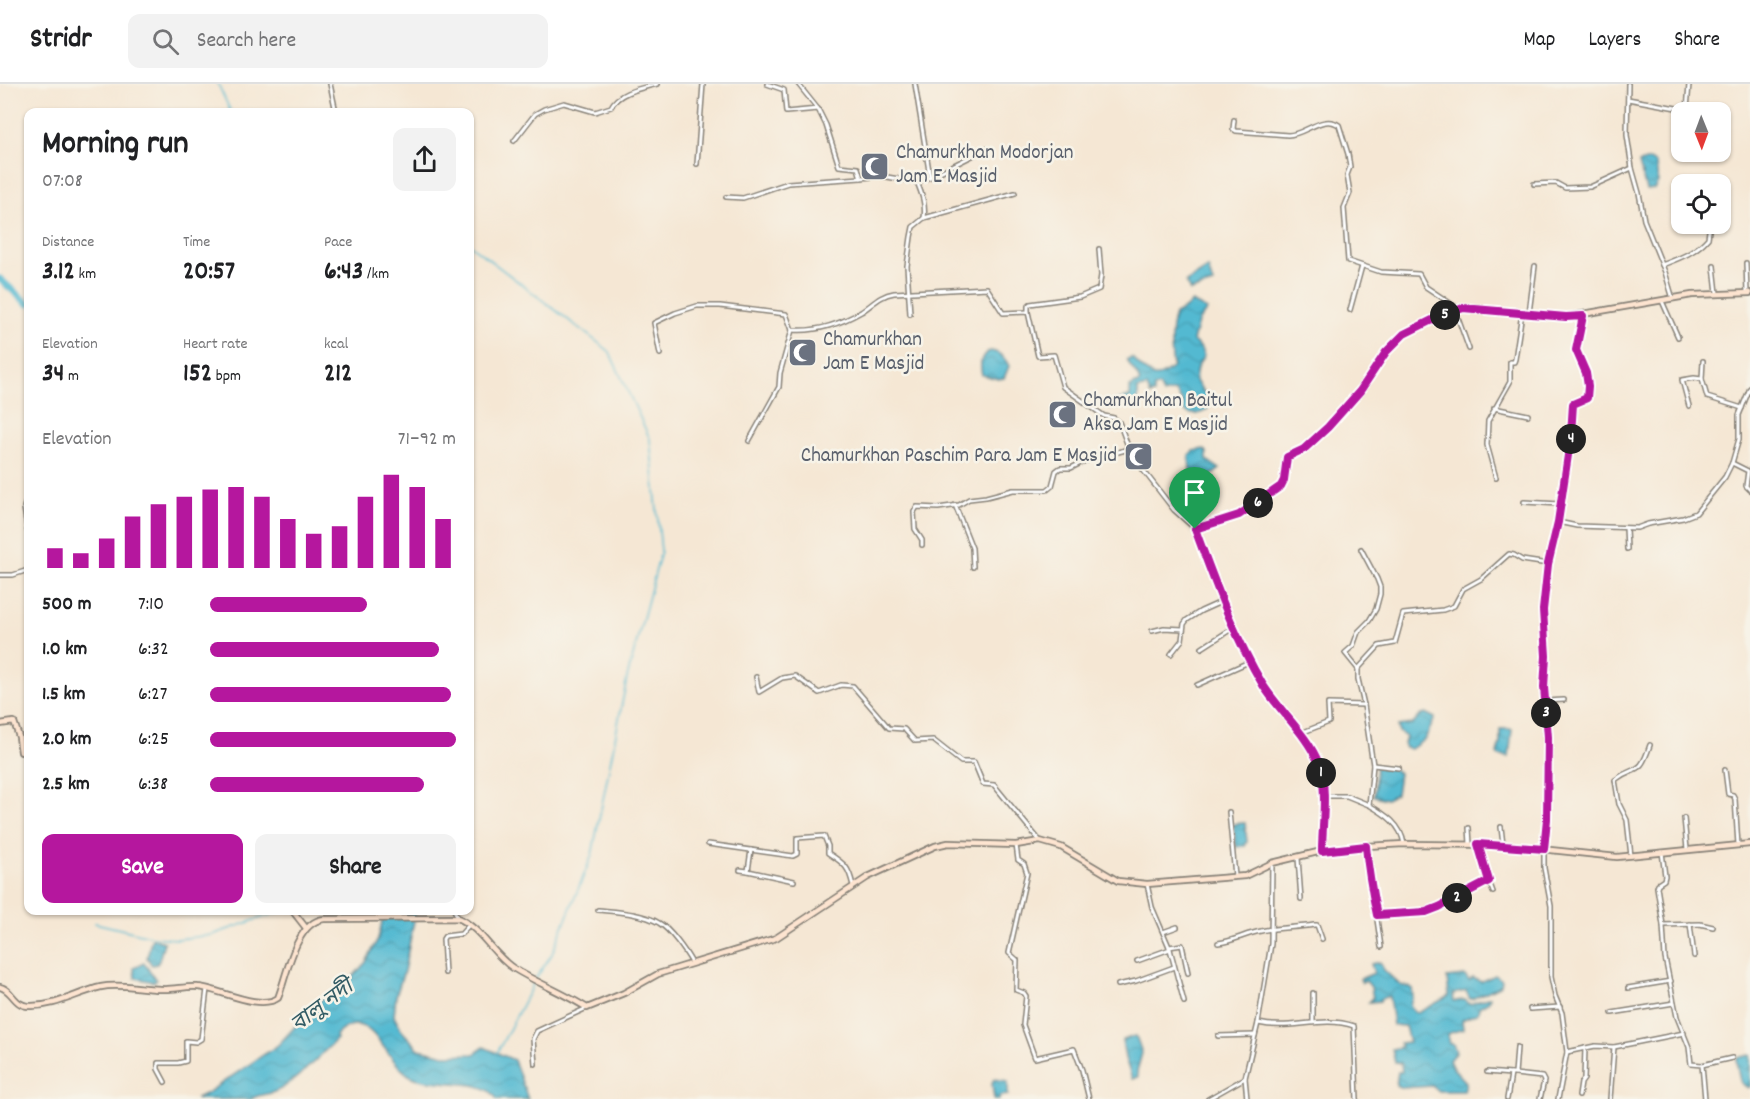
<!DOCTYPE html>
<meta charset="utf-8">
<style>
:root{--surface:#fff;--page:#f2f2f2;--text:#202124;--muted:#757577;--line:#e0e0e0;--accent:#b5179e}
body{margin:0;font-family:Dekko,"Noto Sans Bengali",sans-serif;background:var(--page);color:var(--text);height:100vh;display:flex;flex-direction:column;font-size:22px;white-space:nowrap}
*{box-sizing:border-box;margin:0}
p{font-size:20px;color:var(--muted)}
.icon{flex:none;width:33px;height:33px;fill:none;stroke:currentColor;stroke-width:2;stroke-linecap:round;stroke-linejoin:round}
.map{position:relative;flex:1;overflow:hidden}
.drawer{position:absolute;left:24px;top:24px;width:450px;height:807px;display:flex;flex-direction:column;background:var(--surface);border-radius:12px;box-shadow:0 2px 4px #0004}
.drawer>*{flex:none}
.needle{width:39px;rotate:179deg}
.tools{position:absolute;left:1671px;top:18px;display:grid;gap:12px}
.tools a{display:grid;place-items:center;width:60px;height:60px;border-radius:12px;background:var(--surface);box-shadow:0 2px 4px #0004;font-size:30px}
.pin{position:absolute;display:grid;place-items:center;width:51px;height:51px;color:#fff;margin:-62px -26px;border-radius:50% 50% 50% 0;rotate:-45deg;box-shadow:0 0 6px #0007}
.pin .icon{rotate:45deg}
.km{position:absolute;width:30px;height:30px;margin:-15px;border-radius:50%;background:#222;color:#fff;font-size:16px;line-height:30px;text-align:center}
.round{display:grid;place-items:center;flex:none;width:63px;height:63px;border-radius:12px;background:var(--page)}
.summary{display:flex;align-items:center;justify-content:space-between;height:102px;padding:0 18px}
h1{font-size:33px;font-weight:800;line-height:45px}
.metrics{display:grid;grid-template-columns:repeat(3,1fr);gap:9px;height:102px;padding:6px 18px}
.metrics div{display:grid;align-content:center}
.metrics b{font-size:26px;font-weight:800}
.metrics small{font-size:16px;font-weight:400}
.metrics p{font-size:16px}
.chart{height:168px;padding:12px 18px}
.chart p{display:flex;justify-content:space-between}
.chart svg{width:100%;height:108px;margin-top:6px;stroke:var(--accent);stroke-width:6}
.cta{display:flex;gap:12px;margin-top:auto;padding:12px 18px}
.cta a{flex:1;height:69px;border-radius:12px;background:var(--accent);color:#fff;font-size:24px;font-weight:800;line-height:69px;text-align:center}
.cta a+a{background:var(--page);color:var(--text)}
ul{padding:0 18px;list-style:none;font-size:20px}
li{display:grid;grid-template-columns:96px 72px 1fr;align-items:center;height:45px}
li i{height:15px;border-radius:8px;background:var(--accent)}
header{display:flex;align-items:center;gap:36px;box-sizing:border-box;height:84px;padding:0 30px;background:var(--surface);border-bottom:2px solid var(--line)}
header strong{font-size:28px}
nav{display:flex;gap:33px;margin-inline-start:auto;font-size:21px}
.search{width:420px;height:54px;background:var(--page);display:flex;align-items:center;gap:15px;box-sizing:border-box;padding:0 21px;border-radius:12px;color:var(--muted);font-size:22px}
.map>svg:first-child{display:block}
.water{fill:url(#water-waves);stroke:#386a76;stroke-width:1.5}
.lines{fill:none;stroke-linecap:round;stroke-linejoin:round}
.stream{stroke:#53b9d1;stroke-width:1.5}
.river{stroke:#53b9d1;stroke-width:7}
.street-casing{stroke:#888278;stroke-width:6}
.secondary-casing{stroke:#888278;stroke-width:8}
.street{stroke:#fff;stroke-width:3}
.secondary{stroke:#fde4d0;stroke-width:4.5}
.route-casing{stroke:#fff;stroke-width:12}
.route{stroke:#b5179e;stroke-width:8}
.labels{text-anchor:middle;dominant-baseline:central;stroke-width:5;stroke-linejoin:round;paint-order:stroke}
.worship-label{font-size:21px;fill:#5b616d;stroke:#f7f3e8;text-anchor:start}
.water-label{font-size:22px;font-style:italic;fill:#325b64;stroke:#f7f3e8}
</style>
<header>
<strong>Stridr</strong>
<div class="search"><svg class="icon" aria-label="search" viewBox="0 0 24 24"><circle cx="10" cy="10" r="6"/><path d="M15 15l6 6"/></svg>Search here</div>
<nav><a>Map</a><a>Layers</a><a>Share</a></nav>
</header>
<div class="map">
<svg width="1750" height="1015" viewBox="0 0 1750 1015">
<defs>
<pattern id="water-waves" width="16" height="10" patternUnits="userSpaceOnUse" patternTransform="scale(1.5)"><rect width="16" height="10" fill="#53b9d1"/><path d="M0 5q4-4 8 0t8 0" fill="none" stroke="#489eb3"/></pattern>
</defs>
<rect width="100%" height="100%" fill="#f7f3e8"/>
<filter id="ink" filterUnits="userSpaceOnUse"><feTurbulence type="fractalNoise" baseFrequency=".0167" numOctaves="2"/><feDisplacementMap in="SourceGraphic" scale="12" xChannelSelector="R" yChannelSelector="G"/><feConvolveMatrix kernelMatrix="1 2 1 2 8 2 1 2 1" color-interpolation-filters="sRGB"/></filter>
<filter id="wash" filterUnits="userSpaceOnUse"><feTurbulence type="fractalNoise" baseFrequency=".008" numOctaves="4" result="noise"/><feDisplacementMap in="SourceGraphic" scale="24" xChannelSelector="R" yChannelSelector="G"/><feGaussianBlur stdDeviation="1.35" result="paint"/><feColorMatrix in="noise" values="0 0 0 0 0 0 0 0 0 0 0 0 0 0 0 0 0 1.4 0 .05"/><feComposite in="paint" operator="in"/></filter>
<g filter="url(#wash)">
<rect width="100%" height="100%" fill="#f5e7d4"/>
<!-- water -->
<g class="water">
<polygon points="1650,76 1656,80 1658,98 1654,105 1646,106 1639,79"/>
<polygon points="1208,184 1213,200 1190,207 1186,198"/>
<path d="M1192 218 1207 226 1198 238 1193 257 1200 263 1204 272 1197 283 1195 296 1212 319C1207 329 1194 334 1184 327L1182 317 1175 307 1163 310 1159 302 1154 304V310L1150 311 1147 303 1138 305V321L1110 325 1104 323V319L1130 313V303L1140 298C1137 288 1130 284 1127 275L1132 274C1147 288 1153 302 1173 283 1171 265 1169 248 1175 230L1185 225Z"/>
<path d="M989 267C998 267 1005 274 1009 282L1004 294 998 295 982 291C980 281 979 273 989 267Z"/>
<polygon points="1204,365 1207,368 1207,376 1220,385 1208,394 1200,397 1196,394 1195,390 1190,387 1189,371 1193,367"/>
<polygon points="1425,629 1435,634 1425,655 1411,665 1406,664 1404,660 1406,653 1399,648 1398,642 1413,640 1420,632"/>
<polygon points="1500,645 1512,645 1509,673 1499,672 1497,670 1500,659"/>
<polygon points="1376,683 1392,685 1399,689 1396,710 1386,715 1374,712"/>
<polygon points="1245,739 1247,758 1245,762 1236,763 1233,740"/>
<path d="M385 826 416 827 404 887 396 912 394 932 401 946 419 965 445 971 474 970 484 963 514 976 528 1015H497C483 991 433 1005 409 991 383 975 370 918 336 951L337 955C322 969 292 1002 274 1008 266 1011 259 1010 251 1015H195L207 1009 278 961 317 919 351 895 366 878 378 855Z"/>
<polygon points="153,855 164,858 159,877 157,880 152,881 147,874 151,856"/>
<polygon points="1380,878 1384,886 1400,901 1412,904 1413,913 1410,920 1414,928 1418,929 1449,912 1447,894 1465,892 1469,897 1473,894 1481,898 1495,891 1502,896 1501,901 1472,915 1470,915 1466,907 1453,910 1454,917 1465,916 1470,920 1490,913 1489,917 1479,923 1478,929 1462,936 1463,945 1447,950 1449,960 1453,960 1456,968 1449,976 1452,983 1466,998 1464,1007 1438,1007 1432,1002 1401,1004 1396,1001 1398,988 1402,988 1401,979 1395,978 1392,965 1401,963 1400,959 1409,958 1405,942 1393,941 1389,912 1380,915 1380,917 1369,918 1373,914 1371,903 1366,897 1362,899 1360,895 1374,889 1371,880"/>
<polygon points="144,879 156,896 154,898 135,894 134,884"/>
<polygon points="1136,952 1142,969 1137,987 1138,993 1132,995 1125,974 1122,956"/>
<path d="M1750 971V1003L1748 1004 1741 999C1739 994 1736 979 1737 974Z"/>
<polygon points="994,995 1008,997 1008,1011 1000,1012 1000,1015 994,1015 992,999"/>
</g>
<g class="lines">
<!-- stream -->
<g class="stream">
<polyline points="218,0 230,26 228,28"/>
<polyline points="470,161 609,267 650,355 661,467 627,594 592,771 552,870 536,894"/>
<polyline points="95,839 154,853 177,855 212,851 284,826"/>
<polyline points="497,969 534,898"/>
</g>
<!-- river -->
<polyline class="river" points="0,195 28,220"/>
</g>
</g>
<g filter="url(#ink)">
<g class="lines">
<defs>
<g id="street">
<polyline points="330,0 336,28"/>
<polyline points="767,0 784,6 786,28 818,25"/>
<polyline points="798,0 818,25 826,41 839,82 858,84 861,94 881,92 917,98"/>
<polyline points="1628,0 1627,51 1632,84 1639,109 1644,136 1665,188 1673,215"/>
<polyline points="1628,15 1687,26 1689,0"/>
<path d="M1234 36 1233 45 1236 47 1288 51C1305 51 1322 30 1339 41L1348 70 1350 83 1347 91 1350 109 1344 124 1348 177 1381 188 1419 190 1426 203 1459 225"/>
<path d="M514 57 535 30 544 25 564 19 595 28 611 23C618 8 642 4 657 0"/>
<polyline points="697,80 703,0"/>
<polyline points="930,93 986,65"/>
<polyline points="1534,100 1556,99 1565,104 1590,103 1632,84"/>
<polyline points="726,113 743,114 788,99 861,94"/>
<polyline points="924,134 1015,109"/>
<polyline points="1746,179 1747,209"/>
<path d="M1662 181C1680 174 1695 169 1708 154L1710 140"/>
<polyline points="1714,182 1717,209"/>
<polyline points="1662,217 1678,253"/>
<polyline points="1350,226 1362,182"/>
<polyline points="1455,226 1469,265"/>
<polyline points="1028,228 1028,222 1030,220 1080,213 1099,205 1101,191 1099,165"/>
<polyline points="1529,229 1535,182"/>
<path d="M910 230 907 182 911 153 913 143 924 134C926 121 922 110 917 98L930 93 915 0"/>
<path d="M660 270 654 239 675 229 697 222H720L786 230 792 246C816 248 840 240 861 228 872 221 880 211 894 209L987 204 1003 229 1028 228 1038 272 1054 271 1063 303 1104 332 1114 334 1119 338 1129 365 1140 382 1174 426 1195 445 1221 518 1253 582 1275 619 1300 650 1318 679 1323 712 1322 767"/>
<polyline points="1703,277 1702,295 1707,313 1742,324"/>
<polyline points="1689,322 1682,296 1694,294 1702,295"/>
<polyline points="1494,324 1528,331"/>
<polyline points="749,357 779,303 780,289 792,246"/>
<polyline points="1732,379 1748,387 1746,402 1750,406"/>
<polyline points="1496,394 1487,361 1488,337 1510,298 1510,278 1514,278 1515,275 1522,229"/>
<polyline points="1524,418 1560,420"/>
<polyline points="28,419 25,420 24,424 28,449"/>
<polyline points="955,421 972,464 973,483"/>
<polyline points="1558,438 1577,442 1637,444 1648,440 1683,434 1696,429 1725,393 1732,379 1739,355 1739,331 1750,304"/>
<polyline points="1626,444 1627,465"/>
<polyline points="922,461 922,456 915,445 914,428 917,423 938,424 959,421 969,415 986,413 1013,406 1047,406 1052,402 1056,387 1060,384 1071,384 1085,377 1129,365"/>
<polyline points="0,491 13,491 28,486"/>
<polyline points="1152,547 1164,544 1183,545"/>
<polyline points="1202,564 1233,544"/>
<polyline points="1171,570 1182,556 1184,540 1187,536 1201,527 1221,518"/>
<polyline points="1358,585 1345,569 1353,562 1358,548 1369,537 1376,525 1380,510 1380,503 1377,495 1361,465"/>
<polyline points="756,593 759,608 782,594 795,592 819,609 841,601 853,602 889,644 904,645 915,657 933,656 961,678 974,678 983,700 994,701 1040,757"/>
<polyline points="1197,601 1251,577"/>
<polyline points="1546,617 1564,616"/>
<polyline points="1301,649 1329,638 1328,620 1364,621"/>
<polyline points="1373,681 1399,684"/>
<polyline points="1725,686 1728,710 1733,711 1735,715 1738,761"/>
<polyline points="1323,712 1347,712 1369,721"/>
<polyline points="1229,728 1235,792"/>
<polyline points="1684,734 1687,765"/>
<polyline points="1501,743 1503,761"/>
<polyline points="1469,744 1470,760"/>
<path d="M708 760 793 772 797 770V754L824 752 828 762V769C845 780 849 783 853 802"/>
<path d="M1404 760C1401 740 1385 730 1369 721L1373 681 1364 621 1358 595V585L1379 562 1395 559 1403 530 1443 526 1454 522 1463 505 1481 495 1509 470 1514 471 1522 476 1548 480"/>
<polyline points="1016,761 1018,776 1024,780 1027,789 1009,869 1017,876 1016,906 1024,909 1026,912 1023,941 1035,974 1074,965 1082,986 1089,1015"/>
<polyline points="1367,762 1369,793 1372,801 1381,863"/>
<polyline points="1662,768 1665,792 1664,796 1658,800 1657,803 1663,841 1665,874 1677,933 1689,963 1691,980 1702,981 1705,1015"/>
<path d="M1631 772 1627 736 1619 720 1615 696C1637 679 1639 694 1650 661"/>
<polyline points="1298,774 1301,815"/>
<polyline points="740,786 748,787 751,766"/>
<polyline points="748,787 794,797"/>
<polyline points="1489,797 1493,808"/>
<polyline points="1147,800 1152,823 1170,865 1184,918"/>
<polyline points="454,826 458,834"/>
<path d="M598 826C617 828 642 829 659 839 670 845 686 868 692 879"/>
<polyline points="1377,831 1426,828 1439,823 1489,797 1478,761"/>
<polyline points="1690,840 1694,872"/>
<polyline points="1663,841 1700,840 1713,843"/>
<polyline points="1163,848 1177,843"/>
<path d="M1218 859C1234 857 1245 850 1261 847 1278 843 1296 844 1314 841H1317L1322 855"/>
<polyline points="1169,863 1182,861 1188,889"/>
<polyline points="1137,877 1170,865"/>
<polyline points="445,889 443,855 445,852 461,850 469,841"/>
<polyline points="1118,901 1136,897 1174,883"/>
<polyline points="1628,904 1671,897"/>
<polyline points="1530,925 1560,923"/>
<polyline points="1612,929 1674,919"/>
<polyline points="1313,937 1313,909"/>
<path d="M1258 939C1290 947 1322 931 1354 942L1357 1015"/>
<polyline points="1218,952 1255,951"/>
<polyline points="1517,963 1515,990 1542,993 1544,997 1540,1015"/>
<polyline points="1567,968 1595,962 1614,963 1684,949"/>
<polyline points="535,980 533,955 537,947 587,924"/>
<polyline points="1702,981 1732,974"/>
<polyline points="1487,988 1511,990"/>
<polyline points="165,998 158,985 158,979 178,979 186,977 186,957 196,958 201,955 207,905"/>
<polyline points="1579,1012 1581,999 1584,995 1585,964"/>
<polyline points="1208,1015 1245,994"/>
<polyline points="1247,1015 1245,994 1258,939 1271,860 1272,779"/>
<polyline points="1507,1015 1511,990 1515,990"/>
<polyline points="1558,1015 1567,968 1562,929 1555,912 1551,893 1551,822 1544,784 1544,765 1547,735 1548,653 1543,603 1546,571 1543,526 1548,480 1558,438 1571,351 1573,320 1587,314 1588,302 1586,289 1576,266 1583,232"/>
<polyline points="1610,1015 1614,963"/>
</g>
<g id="secondary">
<polyline points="1195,445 1239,431 1281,402 1284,396 1286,373 1304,365 1328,343 1360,307 1386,268 1404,250 1455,226 1463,224 1566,233 1692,211 1750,209"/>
<polyline points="0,640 14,638 19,653 21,668 28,668"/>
<polyline points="292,826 306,844"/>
<path d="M0 903C12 905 14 922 29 922 55 923 76 909 101 903 121 899 140 905 161 905 173 906 185 902 198 903 217 904 259 927 278 914 287 892 295 838 324 835L458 834C481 844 493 871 513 884 537 899 564 909 587 924L624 909 658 890 776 854 868 793 935 762 948 759 1016 761 1040 757 1061 763 1118 797 1147 800 1245 792 1272 779 1322 767 1367 762 1404 760 1503 761 1617 773 1750 760"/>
</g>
</defs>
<!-- street casing -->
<use href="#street" class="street-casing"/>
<!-- secondary casing -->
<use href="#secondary" class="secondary-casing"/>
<!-- street -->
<use href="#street" class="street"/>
<!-- secondary -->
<use href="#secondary" class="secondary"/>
</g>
</g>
<g class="lines" filter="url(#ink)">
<defs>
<path id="route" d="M1463 224 1566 233 1583 232 1576 266 1586 289 1588 302 1587 314 1573 320 1571 351 1558 438 1548 480 1543 526 1546 572 1544 603 1548 653 1547 735 1544 765 1478 760 1489 797 1439 823 1426 828 1377 831C1372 808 1368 786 1366 762L1322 767C1322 742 1328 704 1319 680 1307 650 1280 628 1263 601 1234 552 1215 499 1195 445L1239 431 1281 402 1284 396 1287 373 1304 365 1328 343 1360 307 1386 268 1404 250 1432 236Z"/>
</defs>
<!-- route casing -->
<use href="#route" class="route-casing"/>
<!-- route -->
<use href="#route" class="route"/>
</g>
<!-- icons -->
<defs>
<symbol id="mosque-square" viewBox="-11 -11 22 22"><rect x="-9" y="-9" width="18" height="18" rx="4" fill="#6b7280" stroke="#f7f3e8"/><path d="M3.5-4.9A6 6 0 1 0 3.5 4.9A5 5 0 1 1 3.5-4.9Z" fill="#fff"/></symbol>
</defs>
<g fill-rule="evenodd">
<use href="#mosque-square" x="858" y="66" width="33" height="33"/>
<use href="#mosque-square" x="786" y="252" width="33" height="33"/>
<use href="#mosque-square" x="1046" y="314" width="33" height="33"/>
<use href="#mosque-square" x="1122" y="356" width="33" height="33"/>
</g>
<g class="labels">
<!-- worship labels -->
<g class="worship-label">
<text x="896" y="70">Chamurkhan Modorjan<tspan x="896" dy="24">Jam E Masjid</tspan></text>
<text x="823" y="257">Chamurkhan<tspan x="823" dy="24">Jam E Masjid</tspan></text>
<text x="1083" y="318">Chamurkhan Baitul<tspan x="1083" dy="24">Aksa Jam E Masjid</tspan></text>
<text x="1117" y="373" text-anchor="end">Chamurkhan Paschim Para Jam E Masjid</text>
</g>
<!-- water labels -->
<g class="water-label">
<text transform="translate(323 923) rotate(-37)">বালু নদী</text>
</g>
</g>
</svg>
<div class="tools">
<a><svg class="needle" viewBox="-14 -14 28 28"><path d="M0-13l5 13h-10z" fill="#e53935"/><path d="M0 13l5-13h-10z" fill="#757577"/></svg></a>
<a><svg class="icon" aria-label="locate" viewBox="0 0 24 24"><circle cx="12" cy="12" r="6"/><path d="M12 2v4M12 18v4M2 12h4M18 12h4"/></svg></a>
</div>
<div class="pin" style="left:1195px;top:445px;background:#1e9e55"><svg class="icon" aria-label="arrive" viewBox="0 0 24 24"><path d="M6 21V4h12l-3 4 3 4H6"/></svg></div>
<b class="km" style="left:1321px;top:689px">1</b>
<b class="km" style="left:1457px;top:814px">2</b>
<b class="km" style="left:1546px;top:629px">3</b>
<b class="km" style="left:1571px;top:355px">4</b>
<b class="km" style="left:1445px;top:231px">5</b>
<b class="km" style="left:1258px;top:419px">6</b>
<section class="drawer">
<div class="summary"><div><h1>Morning run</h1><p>07:08</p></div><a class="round"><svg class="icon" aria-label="share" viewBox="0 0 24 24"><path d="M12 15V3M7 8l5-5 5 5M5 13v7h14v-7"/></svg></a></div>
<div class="metrics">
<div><p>Distance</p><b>3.12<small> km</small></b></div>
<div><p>Time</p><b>20:57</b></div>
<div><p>Pace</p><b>6:43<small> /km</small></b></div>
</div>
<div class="metrics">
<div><p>Elevation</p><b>34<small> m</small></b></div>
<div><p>Heart rate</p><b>152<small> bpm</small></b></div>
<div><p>kcal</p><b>212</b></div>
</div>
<div class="chart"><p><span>Elevation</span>71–92 m</p>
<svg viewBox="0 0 160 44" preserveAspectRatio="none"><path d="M5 44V36M15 44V38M25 44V32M35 44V23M45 44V18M55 44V15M65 44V12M75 44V11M85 44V15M95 44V24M105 44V30M115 44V27M125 44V15M135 44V6M145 44V11M155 44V24"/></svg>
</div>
<ul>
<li><b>500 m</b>7:10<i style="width:64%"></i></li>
<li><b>1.0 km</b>6:32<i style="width:93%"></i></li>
<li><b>1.5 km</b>6:27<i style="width:98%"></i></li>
<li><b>2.0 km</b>6:25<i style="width:100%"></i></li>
<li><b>2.5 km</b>6:38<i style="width:87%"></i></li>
</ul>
<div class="cta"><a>Save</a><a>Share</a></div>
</section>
</div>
